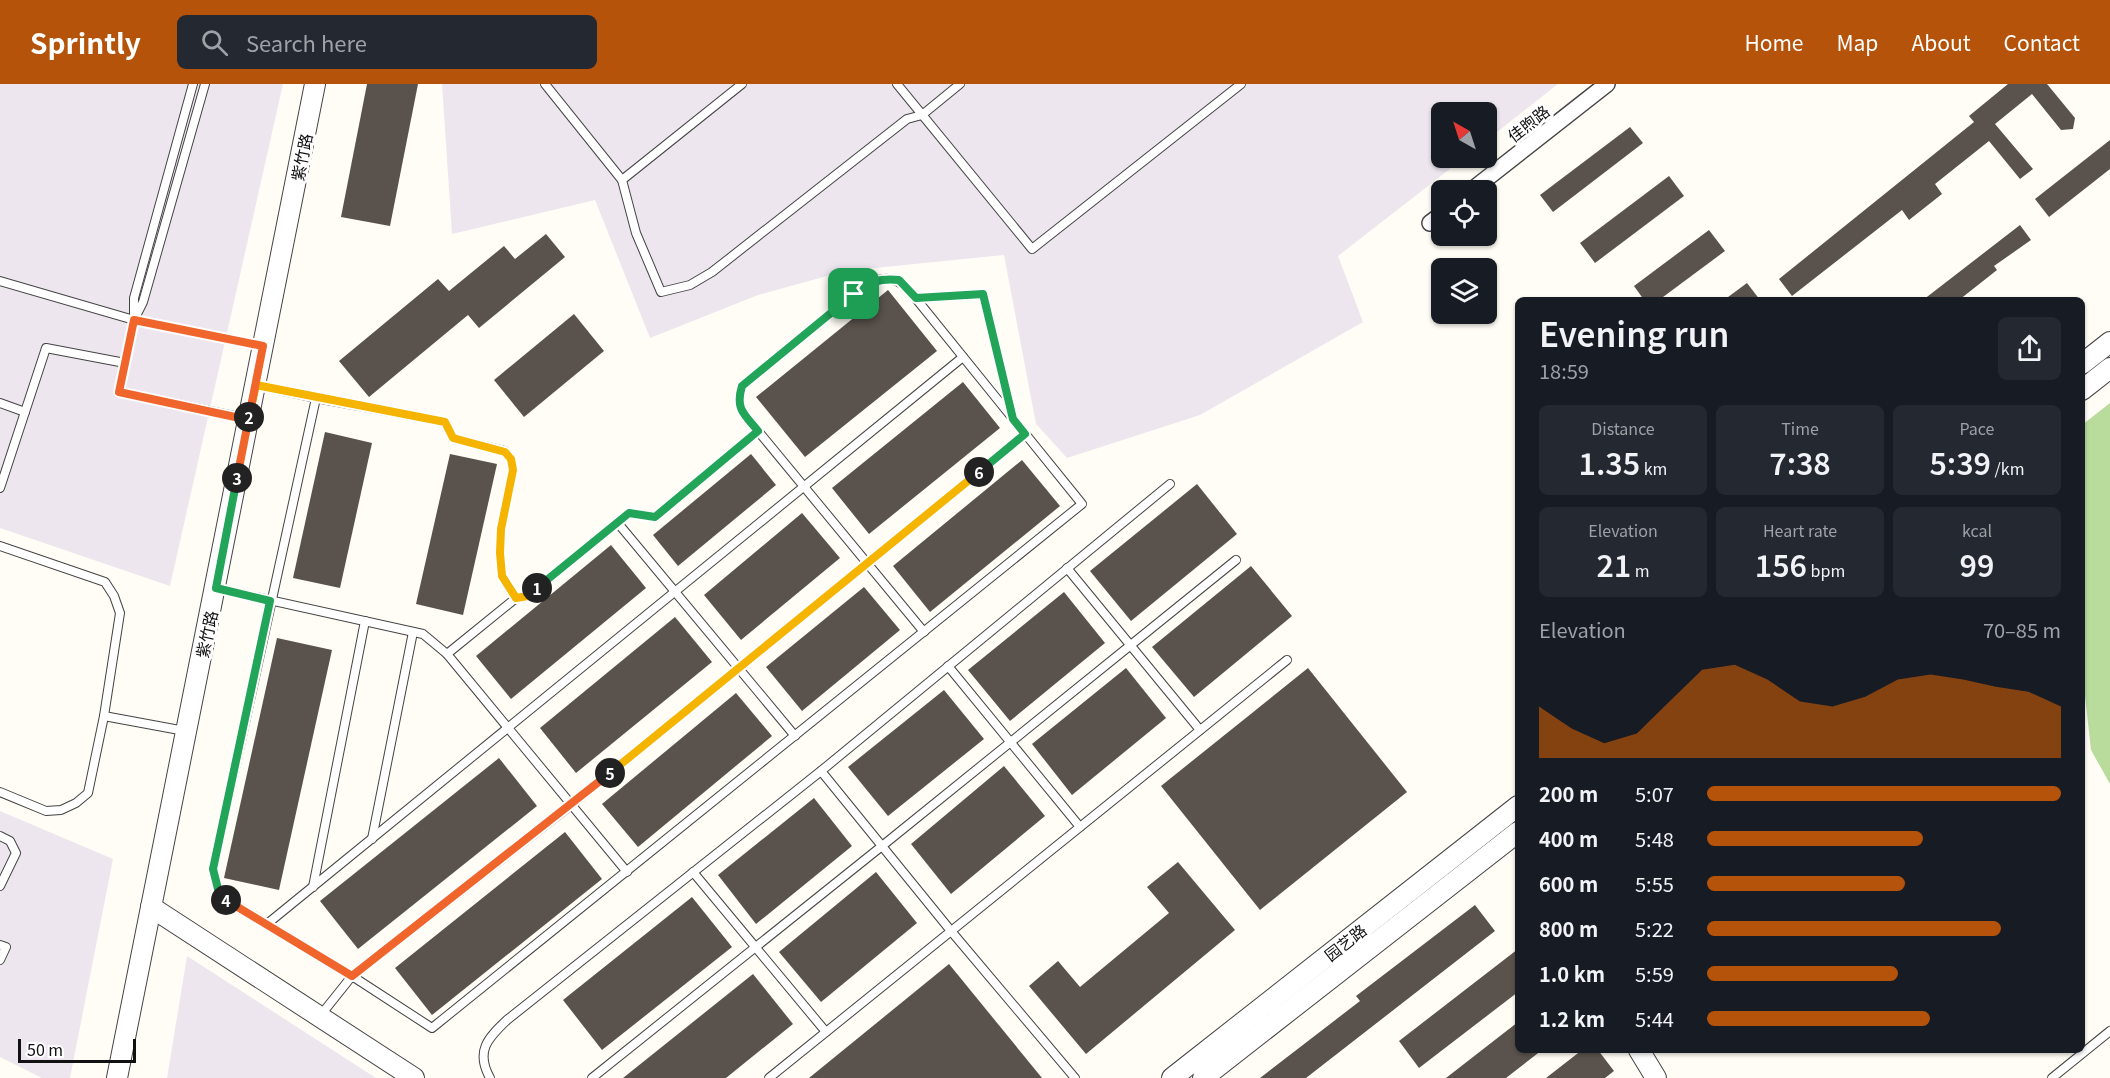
<!DOCTYPE html>
<meta charset="utf-8">
<style>
:root{--surface:#171b24;--page:#242831;--text:#f1f3f6;--muted:#9ea1a6;--accent:#b45309}
body{margin:0;font-family:Georgia,"Noto Sans SC",serif;background:var(--page);color:var(--text);height:100vh;display:flex;flex-direction:column;font-size:22px;white-space:nowrap}
*{box-sizing:border-box;margin:0}
p{font-size:20px;color:var(--muted)}
.icon{flex:none;width:33px;height:33px;fill:none;stroke:currentColor;stroke-width:2;stroke-linecap:round;stroke-linejoin:round}
.map{position:relative;flex:1;overflow:hidden}
.sheet{position:absolute;left:1515px;top:213px;width:570px;height:756px;display:flex;flex-direction:column;background:var(--surface);border-radius:9px;box-shadow:0 2px 4px #0004}
.sheet>*{flex:none}
.needle{width:39px;rotate:321deg}
.controls{position:absolute;left:1431px;top:18px;display:grid;gap:12px}
.controls a{display:grid;place-items:center;width:66px;height:66px;border-radius:9px;background:var(--surface);box-shadow:0 2px 4px #0004;font-size:30px}
.scale{position:absolute;left:18px;bottom:15px;width:118px;box-sizing:border-box;padding-left:6px;border:3px solid #111;border-top:0;font-size:16px;line-height:21px;white-space:nowrap;color:#111;-webkit-text-stroke:4px #fff;paint-order:stroke}
.pin{position:absolute;display:grid;place-items:center;width:51px;height:51px;color:#fff;margin:-26px;border-radius:12px;box-shadow:0 3px 9px #0006}
.km{position:absolute;width:30px;height:30px;margin:-15px;border-radius:50%;background:#222;color:#fff;font-size:16px;line-height:30px;text-align:center}
.round{display:grid;place-items:center;flex:none;width:63px;height:63px;border-radius:9px;background:var(--page)}
.summary{display:flex;align-items:center;justify-content:space-between;height:102px;padding:0 24px}
h1{font-size:33px;font-weight:600;line-height:45px}
.figures{display:grid;grid-template-columns:repeat(3,1fr);gap:9px;height:102px;padding:6px 24px}
.figures div{display:grid;align-content:center;border-radius:9px;background:var(--page);text-align:center}
.figures b{font-size:30px;font-weight:600}
.figures small{font-size:16px;font-weight:400}
.figures p{font-size:16px}
.chart{height:168px;padding:12px 24px}
.chart p{display:flex;justify-content:space-between}
.chart svg{width:100%;height:108px;margin-top:6px;fill:var(--accent);opacity:.7}
ul{padding:0 24px;list-style:none;font-size:20px}
li{display:grid;grid-template-columns:96px 72px 1fr;align-items:center;height:45px}
li i{height:15px;border-radius:8px;background:var(--accent)}
header{display:flex;align-items:center;gap:36px;box-sizing:border-box;height:84px;padding:0 30px;background:var(--accent);color:#fff}
header strong{font-size:28px}
nav{display:flex;gap:33px;margin-inline-start:auto;font-size:21px}
.search{width:420px;height:54px;background:var(--page);display:flex;align-items:center;gap:15px;box-sizing:border-box;padding:0 21px;border-radius:9px;color:var(--muted);font-size:22px}
.map>svg:first-child{display:block}
.industrial{fill:#eee6ef}
.forest{fill:#b9dc9c}
.building{fill:#5a524d}
.lines{fill:none;stroke-linecap:round;stroke-linejoin:round}
.service-casing{stroke:#444;stroke-width:10}
.minor-casing{stroke:#444;stroke-width:18}
.tertiary-casing{stroke:#444;stroke-width:22}
.service{stroke:#fff;stroke-width:8}
.minor{stroke:#fff;stroke-width:15}
.tertiary{stroke:#fff;stroke-width:20}
.split-1-casing{stroke:#fff;stroke-width:12}
.split-2-casing{stroke:#fff;stroke-width:12}
.split-3-casing{stroke:#fff;stroke-width:12}
.split-4-casing{stroke:#fff;stroke-width:12}
.split-5-casing{stroke:#fff;stroke-width:12}
.split-6-casing{stroke:#fff;stroke-width:12}
.split-7-casing{stroke:#fff;stroke-width:12}
.split-1{stroke:#22a559;stroke-width:8}
.split-2{stroke:#f5b400;stroke-width:8}
.split-3{stroke:#f0652b;stroke-width:8}
.split-4{stroke:#22a559;stroke-width:8}
.split-5{stroke:#f0652b;stroke-width:8}
.split-6{stroke:#f5b400;stroke-width:8}
.split-7{stroke:#22a559;stroke-width:8}
.labels{text-anchor:middle;dominant-baseline:central;stroke-width:6;stroke-linejoin:round;paint-order:stroke}
.street-label{font-size:16px;fill:#111;stroke:#fff}
</style>
<header>
<strong>Sprintly</strong>
<div class="search"><svg class="icon" aria-label="search" viewBox="0 0 24 24"><circle cx="10" cy="10" r="6"/><path d="M15 15l6 6"/></svg>Search here</div>
<nav><a>Home</a><a>Map</a><a>About</a><a>Contact</a></nav>
</header>
<div class="map">
<svg width="2110" height="994" viewBox="0 0 2110 994">
<rect width="100%" height="100%" fill="#fffdf5"/>
<!-- industrial -->
<g class="industrial">
<polygon points="0,0 283,0 170,502 0,444"/>
<polygon points="442,0 1558,0 1487,56 1486,28 1442,28 1442,74 1464,74 1338,172 1363,238 1200,331 1067,374 1036,340 1004,171 845,187 758,211 650,254 595,116 452,150"/>
<polygon points="0,727 113,775 70,994 42,994 0,973"/>
<polygon points="187,872 376,994 167,994"/>
</g>
<!-- forest -->
<polygon class="forest" points="2110,319 2110,700 2091,666 2082,584 2082,341"/>
<!-- building -->
<g class="building">
<polygon points="367,0 418,0 390,142 341,133"/>
<polygon points="2008,0 2047,0 2075,34 2073,45 2061,46 2032,10 1995,40 2033,85 2020,95 1989,57 1935,100 1942,110 1909,136 1902,126 1792,212 1779,195 1974,38 1969,32"/>
<polygon points="1630,43 1643,59 1553,128 1540,111"/>
<polygon points="2110,56 2110,85 2049,133 2035,115"/>
<polygon points="1669,92 1684,112 1595,179 1580,159"/>
<polygon points="2020,141 2031,156 1994,182 1997,186 1959,216 1923,216"/>
<polygon points="1709,146 1725,167 1659,216 1644,216 1634,202"/>
<polygon points="546,150 565,173 479,244 468,231 369,313 339,277 438,195 449,207 504,162 515,175"/>
<polygon points="1747,199 1760,216 1724,216"/>
<polygon points="888,206 937,267 805,373 756,313"/>
<polygon points="574,230 604,267 524,333 494,296"/>
<polygon points="963,298 1000,344 869,450 832,404"/>
<polygon points="325,348 372,359 340,504 293,494"/>
<polygon points="450,370 497,380 463,531 416,520"/>
<polygon points="751,370 776,401 678,482 653,451"/>
<polygon points="1022,376 1060,422 930,528 893,482"/>
<polygon points="1197,400 1237,450 1131,537 1090,487"/>
<polygon points="802,429 840,474 741,556 704,511"/>
<polygon points="611,461 646,504 511,615 476,572"/>
<polygon points="1251,482 1292,532 1194,613 1152,563"/>
<polygon points="864,503 900,546 802,627 766,583"/>
<polygon points="1064,508 1105,559 1010,637 968,586"/>
<polygon points="675,533 712,578 576,689 540,644"/>
<polygon points="277,554 332,566 279,806 224,794"/>
<polygon points="1126,584 1166,634 1072,711 1032,660"/>
<polygon points="1308,584 1407,708 1260,826 1161,702"/>
<polygon points="944,606 984,655 888,732 848,683"/>
<polygon points="736,609 772,652 638,763 602,720"/>
<polygon points="499,674 537,722 358,865 320,817"/>
<polygon points="1004,682 1045,732 951,810 911,760"/>
<polygon points="814,714 852,762 756,840 718,791"/>
<polygon points="565,748 602,795 432,931 395,884"/>
<polygon points="1178,778 1235,846 1086,970 1029,902 1058,877 1080,903 1169,829 1147,803"/>
<polygon points="876,788 917,839 821,918 779,868"/>
<polygon points="692,813 732,863 602,966 563,916"/>
<polygon points="1475,821 1495,847 1306,994 1260,994 1360,917 1356,912"/>
<polygon points="1518,865 1518,908 1419,984 1399,957"/>
<polygon points="949,880 1042,994 809,994"/>
<polygon points="753,890 793,940 726,994 623,994"/>
<polygon points="1518,938 1518,966 1542,966 1506,994 1446,994"/>
<polygon points="1582,966 1598,966 1614,987 1605,994 1546,994"/>
</g>
<g class="lines">
<defs>
<g id="service">
<polyline points="545,0 622,96"/>
<polyline points="742,0 622,96 636,149 661,208 690,201 712,188 907,35 922,31 960,0"/>
<polyline points="897,0 1032,165 1241,0"/>
<polyline points="0,197 134,236"/>
<polyline points="916,214 983,210 1012,331"/>
<polyline points="134,234 134,214 193,0"/>
<polyline points="134,236 143,218 205,0"/>
<path d="M256 301 316 314 213 785 218 805 226 815 352 892 432 944 1082 420 909 206C889 186 874 196 854 209L742 302C735 325 744 330 758 347"/>
<polyline points="316,314 445,338 453,354 505,367 511,375 513,386 501,445 500,469 502,492 516,514 447,570"/>
<polyline points="0,319 25,328"/>
<polyline points="248,335 119,308 134,236 262,262"/>
<polyline points="0,404 46,264 125,279"/>
<polyline points="617,438 629,429 655,433 758,347 924,548"/>
<polyline points="0,462 105,498 114,512 120,529 104,632 88,709 76,719 61,726 46,727 0,708"/>
<polyline points="1067,484 1200,646"/>
<polyline points="215,504 423,550 447,570 627,788"/>
<polyline points="516,514 528,512 617,438 795,652"/>
<polyline points="948,582 1080,743"/>
<polyline points="104,632 185,647"/>
<polyline points="821,687 951,847 1075,994"/>
<polyline points="0,752 10,757 16,769 0,802"/>
<polyline points="372,755 413,548"/>
<polyline points="693,788 826,948"/>
<polyline points="313,803 365,537"/>
<polyline points="267,840 963,273"/>
<polyline points="0,861 6,863 0,876"/>
<polyline points="320,932 352,892 571,721 1025,350"/>
<path d="M490 994C475 967 488 954 507 936L821 687 1170 400"/>
<polyline points="592,994 882,762 1236,476"/>
<polyline points="769,994 1287,576"/>
<polyline points="2052,994 2110,947"/>
</g>
<g id="minor">
<polyline points="1472,106 1607,0"/>
<polyline points="1430,139 1442,130"/>
</g>
<g id="tertiary">
<polyline points="2082,280 2110,258"/>
<polyline points="2082,306 2110,284"/>
<polyline points="151,823 414,994"/>
<polyline points="1639,966 1656,994"/>
<polyline points="117,994 315,0"/>
<polyline points="1172,994 1518,722"/>
<polyline points="1203,994 1518,748"/>
</g>
</defs>
<!-- service casing -->
<use href="#service" class="service-casing"/>
<!-- minor casing -->
<use href="#minor" class="minor-casing"/>
<!-- tertiary casing -->
<use href="#tertiary" class="tertiary-casing"/>
<!-- service -->
<use href="#service" class="service"/>
<!-- minor -->
<use href="#minor" class="minor"/>
<!-- tertiary -->
<use href="#tertiary" class="tertiary"/>
</g>
<g class="lines">
<defs>
<path id="split-1" d="M537 504 629 429 655 433 758 347C744 330 735 325 742 302L854 210"/>
<polyline id="split-2" points="249,333 256,301 445,338 453,354 505,368 511,375 513,386 501,445 500,469 502,492 516,514 528,512 537,504"/>
<polyline id="split-3" points="237,394 263,262 134,236 119,308 249,336 249,333"/>
<polyline id="split-4" points="226,816 218,805 213,785 270,517 216,504 237,394"/>
<polyline id="split-5" points="226,816 352,892 610,689"/>
<polyline id="split-6" points="610,689 979,388"/>
<path id="split-7" d="M854 210C871 198 878 194 899 196L916 214 983 210 1013 335 1025 350 979 388"/>
</defs>
<!-- split-1 casing -->
<use href="#split-1" class="split-1-casing"/>
<!-- split-2 casing -->
<use href="#split-2" class="split-2-casing"/>
<!-- split-3 casing -->
<use href="#split-3" class="split-3-casing"/>
<!-- split-4 casing -->
<use href="#split-4" class="split-4-casing"/>
<!-- split-5 casing -->
<use href="#split-5" class="split-5-casing"/>
<!-- split-6 casing -->
<use href="#split-6" class="split-6-casing"/>
<!-- split-7 casing -->
<use href="#split-7" class="split-7-casing"/>
<!-- split-1 -->
<use href="#split-1" class="split-1"/>
<!-- split-2 -->
<use href="#split-2" class="split-2"/>
<!-- split-3 -->
<use href="#split-3" class="split-3"/>
<!-- split-4 -->
<use href="#split-4" class="split-4"/>
<!-- split-5 -->
<use href="#split-5" class="split-5"/>
<!-- split-6 -->
<use href="#split-6" class="split-6"/>
<!-- split-7 -->
<use href="#split-7" class="split-7"/>
</g>
<g class="labels">
<!-- street labels -->
<g class="street-label">
<text transform="translate(1528 39) rotate(-38)">佳煦路</text>
<text transform="translate(301 73) rotate(-79)">紫竹路</text>
<text transform="translate(206 550) rotate(-78)">紫竹路</text>
<text transform="translate(1345 858) rotate(-38)">园艺路</text>
</g>
</g>
</svg>
<div class="controls">
<a><svg class="needle" viewBox="-14 -14 28 28"><path d="M0-13l5 13h-10z" fill="#e53935"/><path d="M0 13l5-13h-10z" fill="#9ea1a6"/></svg></a>
<a><svg class="icon" aria-label="locate" viewBox="0 0 24 24"><circle cx="12" cy="12" r="6"/><path d="M12 2v4M12 18v4M2 12h4M18 12h4"/></svg></a>
<a><svg class="icon" aria-label="layers" viewBox="0 0 24 24"><path d="M12 4l9 5-9 5-9-5zM3 14l9 5 9-5"/></svg></a>
</div>
<div class="scale">50 m</div>
<div class="pin" style="left:854px;top:210px;background:#1e9e55"><svg class="icon" aria-label="arrive" viewBox="0 0 24 24"><path d="M6 21V4h12l-3 4 3 4H6"/></svg></div>
<b class="km" style="left:537px;top:504px">1</b>
<b class="km" style="left:249px;top:333px">2</b>
<b class="km" style="left:237px;top:394px">3</b>
<b class="km" style="left:226px;top:816px">4</b>
<b class="km" style="left:610px;top:689px">5</b>
<b class="km" style="left:979px;top:388px">6</b>
<section class="sheet">
<div class="summary"><div><h1>Evening run</h1><p>18:59</p></div><a class="round"><svg class="icon" aria-label="share" viewBox="0 0 24 24"><path d="M12 15V3M7 8l5-5 5 5M5 13v7h14v-7"/></svg></a></div>
<div class="figures">
<div><p>Distance</p><b>1.35<small> km</small></b></div>
<div><p>Time</p><b>7:38</b></div>
<div><p>Pace</p><b>5:39<small> /km</small></b></div>
</div>
<div class="figures">
<div><p>Elevation</p><b>21<small> m</small></b></div>
<div><p>Heart rate</p><b>156<small> bpm</small></b></div>
<div><p>kcal</p><b>99</b></div>
</div>
<div class="chart"><p><span>Elevation</span>70–85 m</p>
<svg viewBox="0 0 160 44" preserveAspectRatio="none"><path d="M0 44V23L10 32L20 38L30 34L40 21L50 8L60 6L70 12L80 21L90 23L100 19L110 12L120 10L130 12L140 15L150 17L160 23V44z"/></svg>
</div>
<ul>
<li><b>200 m</b>5:07<i style="width:100%"></i></li>
<li><b>400 m</b>5:48<i style="width:61%"></i></li>
<li><b>600 m</b>5:55<i style="width:56%"></i></li>
<li><b>800 m</b>5:22<i style="width:83%"></i></li>
<li><b>1.0 km</b>5:59<i style="width:54%"></i></li>
<li><b>1.2 km</b>5:44<i style="width:63%"></i></li>
</ul>
</section>
</div>
